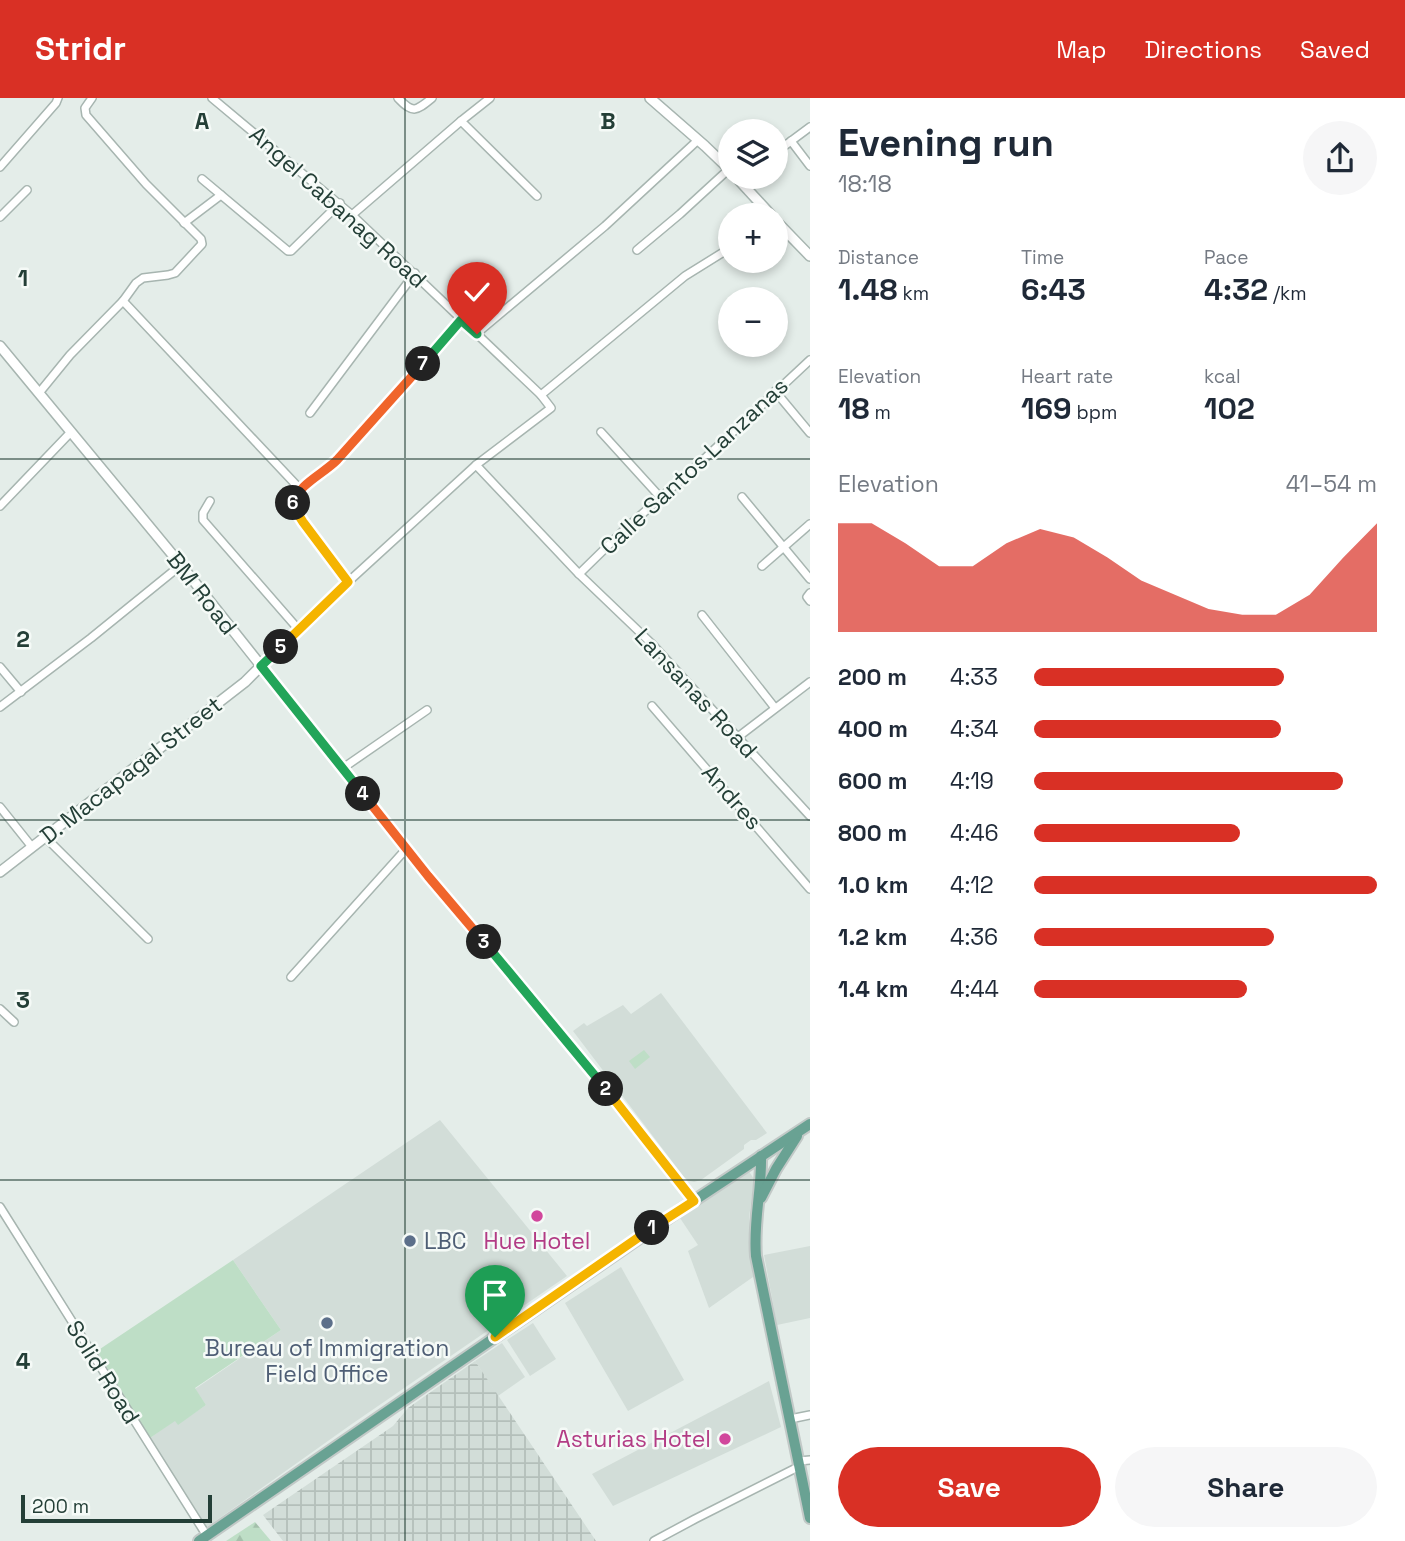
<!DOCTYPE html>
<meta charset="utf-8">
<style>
:root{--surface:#fff;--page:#f6f6f7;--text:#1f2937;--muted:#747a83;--accent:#d93025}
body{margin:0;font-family:"Space Grotesk",sans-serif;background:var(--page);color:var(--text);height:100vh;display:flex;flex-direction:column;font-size:26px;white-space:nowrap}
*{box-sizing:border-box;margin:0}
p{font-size:23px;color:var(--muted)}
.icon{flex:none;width:38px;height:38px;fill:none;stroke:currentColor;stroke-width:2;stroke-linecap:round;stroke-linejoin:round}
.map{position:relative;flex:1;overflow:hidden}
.side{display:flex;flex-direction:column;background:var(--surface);width:595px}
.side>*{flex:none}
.tools{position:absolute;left:718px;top:21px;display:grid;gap:14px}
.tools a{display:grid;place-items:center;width:70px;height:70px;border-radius:50%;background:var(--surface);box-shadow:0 4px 10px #0003;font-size:35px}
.scale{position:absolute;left:21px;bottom:18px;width:191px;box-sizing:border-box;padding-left:7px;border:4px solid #243f37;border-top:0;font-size:19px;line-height:24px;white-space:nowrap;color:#243f37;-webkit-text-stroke:5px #f5faf7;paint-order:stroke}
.pin{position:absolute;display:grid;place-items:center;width:60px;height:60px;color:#fff;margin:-72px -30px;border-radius:50% 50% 50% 0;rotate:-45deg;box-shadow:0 0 7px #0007}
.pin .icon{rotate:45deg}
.km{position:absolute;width:35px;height:35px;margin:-18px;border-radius:50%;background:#222;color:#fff;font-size:19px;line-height:35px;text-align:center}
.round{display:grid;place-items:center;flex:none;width:74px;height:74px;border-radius:37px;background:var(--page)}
.head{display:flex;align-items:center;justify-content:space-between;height:119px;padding:0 28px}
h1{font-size:38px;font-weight:700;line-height:52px}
.stats{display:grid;grid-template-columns:repeat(3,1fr);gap:10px;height:119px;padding:7px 28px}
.stats div{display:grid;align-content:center}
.stats b{font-size:30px;font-weight:700}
.stats small{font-size:19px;font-weight:400}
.stats p{font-size:19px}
.chart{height:196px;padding:14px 28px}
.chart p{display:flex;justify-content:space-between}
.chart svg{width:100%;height:126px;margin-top:7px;fill:var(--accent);opacity:.7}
.button{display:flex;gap:14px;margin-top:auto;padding:14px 28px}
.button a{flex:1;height:80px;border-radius:42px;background:var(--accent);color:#fff;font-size:28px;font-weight:700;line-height:80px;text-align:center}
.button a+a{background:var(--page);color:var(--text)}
ul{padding:0 28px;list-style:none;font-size:23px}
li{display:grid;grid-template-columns:112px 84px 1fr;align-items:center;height:52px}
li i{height:18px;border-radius:9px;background:var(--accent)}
header{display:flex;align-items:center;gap:42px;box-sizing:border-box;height:98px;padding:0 35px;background:var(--accent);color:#fff}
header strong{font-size:33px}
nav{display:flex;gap:38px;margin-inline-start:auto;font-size:24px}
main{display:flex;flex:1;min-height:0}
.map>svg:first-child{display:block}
.built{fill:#d2ddd8}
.industrial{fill:url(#industrial-grid)}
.grass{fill:#bedec6}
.forest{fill:url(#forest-firs)}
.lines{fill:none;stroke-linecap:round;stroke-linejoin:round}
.minor-casing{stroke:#a7b5b0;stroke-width:10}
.tertiary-casing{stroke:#a7b5b0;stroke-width:12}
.primary-casing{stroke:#c2c9c7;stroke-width:14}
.minor{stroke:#fff;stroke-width:7}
.tertiary{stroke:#fff;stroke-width:9}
.primary{stroke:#69a293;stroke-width:10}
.split-1-casing{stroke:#fff;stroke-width:14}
.split-2-casing{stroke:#fff;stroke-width:14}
.split-3-casing{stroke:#fff;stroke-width:14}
.split-4-casing{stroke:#fff;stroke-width:14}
.split-5-casing{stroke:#fff;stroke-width:14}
.split-6-casing{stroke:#fff;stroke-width:14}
.split-7-casing{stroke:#fff;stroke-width:14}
.split-8-casing{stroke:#fff;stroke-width:14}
.split-1{stroke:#f5b400;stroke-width:9}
.split-2{stroke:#f5b400;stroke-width:9}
.split-3{stroke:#22a559;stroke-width:9}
.split-4{stroke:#f0652b;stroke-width:9}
.split-5{stroke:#22a559;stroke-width:9}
.split-6{stroke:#f5b400;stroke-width:9}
.split-7{stroke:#f0652b;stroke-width:9}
.split-8{stroke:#22a559;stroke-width:9}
.grid{fill:none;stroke:#243f37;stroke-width:2;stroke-opacity:0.55}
.hotel-dot{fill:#d1479c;stroke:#f5faf7;stroke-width:2.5}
.service-dot{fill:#5c6f8a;stroke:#f5faf7;stroke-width:2.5}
.labels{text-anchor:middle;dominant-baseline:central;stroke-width:5;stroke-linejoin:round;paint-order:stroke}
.street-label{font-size:23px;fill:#243f37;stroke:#f5faf7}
.service-label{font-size:23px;fill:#4e5e75;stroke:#f5faf7;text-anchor:start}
.hotel-label{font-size:23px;fill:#b23c85;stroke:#f5faf7}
.grid-label{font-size:23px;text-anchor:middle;font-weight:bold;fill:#243f37;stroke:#f5faf7;stroke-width:5;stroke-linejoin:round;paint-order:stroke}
</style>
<header>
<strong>Stridr</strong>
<nav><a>Map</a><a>Directions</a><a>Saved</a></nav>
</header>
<main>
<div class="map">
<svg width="810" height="1443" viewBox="0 0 810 1443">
<defs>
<pattern id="industrial-grid" width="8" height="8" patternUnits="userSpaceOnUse" patternTransform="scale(1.75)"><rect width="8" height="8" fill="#d2ddd8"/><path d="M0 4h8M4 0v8" fill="none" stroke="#b4bfba"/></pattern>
<pattern id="forest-firs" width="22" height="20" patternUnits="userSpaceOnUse" patternTransform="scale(1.75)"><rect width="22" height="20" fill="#bedec6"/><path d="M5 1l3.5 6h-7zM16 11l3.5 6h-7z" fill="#a3c0ab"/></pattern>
</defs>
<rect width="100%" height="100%" fill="#e4ede9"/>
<!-- built -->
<g class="built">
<polygon points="661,895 767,1035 756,1042 751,1042 744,1047 744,1051 701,1082 694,1084 689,1083 684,1079 573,933 584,925 587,928 623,907 631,916"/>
<polygon points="440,1022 567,1178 349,1328 207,1429 150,1340 175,1322 178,1326 206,1307 195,1291 281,1232 233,1162"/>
<polygon points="748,1072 754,1081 749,1120 753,1179 709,1210 688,1153 698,1147 680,1120"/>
<polygon points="810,1148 810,1220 777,1227 764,1157"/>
<polygon points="621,1169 684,1282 628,1313 565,1205"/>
<polygon points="533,1225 556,1261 530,1278 507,1242"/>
<polygon points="502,1245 525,1279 498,1298 475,1263"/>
<polygon points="769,1283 781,1329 613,1408 592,1376"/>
</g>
<!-- industrial -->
<polygon class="industrial" points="475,1263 596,1443 283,1443 263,1417 393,1328 408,1310"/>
<!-- grass -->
<g class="grass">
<polygon points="644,952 650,959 635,971 629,963"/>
<polygon points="233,1162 281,1232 195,1290 206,1307 178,1327 175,1323 150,1340 97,1253"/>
</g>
<!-- forest -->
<polygon class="forest" points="255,1424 271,1443 226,1443"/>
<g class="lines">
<defs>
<g id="minor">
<polyline points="212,0 352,117 541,297 551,310 476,367 348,484 261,568"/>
<path d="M398 0C413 16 416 13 432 0"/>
<polyline points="461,23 537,98"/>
<polyline points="791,43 810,68"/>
<polyline points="775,55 810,29"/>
<polyline points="0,69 56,5 58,0"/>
<polyline points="202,81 288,153 291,153 340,105"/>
<polyline points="352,117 461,23 490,0"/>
<polyline points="0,119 27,92"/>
<polyline points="184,125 221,97"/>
<polyline points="637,152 680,116 729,71"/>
<polyline points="123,203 300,391"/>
<polyline points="476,236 605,128 698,42"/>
<polyline points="775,293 810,335"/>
<polyline points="39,295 70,257 123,203 136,185 143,180 168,177 175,175 202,146 201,141 146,86 86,17 85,10 92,0"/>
<polyline points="541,297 685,178 730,150"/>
<polyline points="310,315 415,175"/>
<polyline points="601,334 661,400"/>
<polyline points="476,367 579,476 651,545 810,718"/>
<polyline points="742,399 810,481"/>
<polyline points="210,403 203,415 203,422 299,532"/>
<polyline points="0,408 70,335"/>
<polyline points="762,468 810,426"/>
<polyline points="579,476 624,432 702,363 810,262"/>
<path d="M348 484 296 413 292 404C299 389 311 384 324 375 329 371 333 366 337 362L461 222"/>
<polyline points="810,495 807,499 810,503"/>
<polyline points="702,517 775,610"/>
<polyline points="0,569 21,594"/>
<polyline points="652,608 810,791"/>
<polyline points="0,609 91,540 181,467"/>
<polyline points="738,639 810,584"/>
<polyline points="343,670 427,612"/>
<polyline points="0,709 32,749"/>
<polyline points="45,739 148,841"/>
<polyline points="291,879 407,750"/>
<polyline points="0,911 14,924"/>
<polyline points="0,1109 207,1438"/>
<polyline points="790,1321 810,1317"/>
<polyline points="799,1363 810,1362"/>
<polyline points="654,1443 695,1421 800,1368"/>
</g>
<g id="tertiary">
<polyline points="650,0 705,48 730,72"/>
<polyline points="736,79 771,117"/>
<polyline points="775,122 810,158"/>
<polyline points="0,248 181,467 428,778 566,942 694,1103"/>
<polyline points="0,774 245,584 261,568"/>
</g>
<g id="primary">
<path d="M761 1058C762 1091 753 1124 756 1158L810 1420"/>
<polyline points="761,1100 776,1071 797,1038"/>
<polyline points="199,1443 683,1110 810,1026"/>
</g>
</defs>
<!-- minor casing -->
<use href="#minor" class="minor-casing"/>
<!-- tertiary casing -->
<use href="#tertiary" class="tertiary-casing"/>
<!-- primary casing -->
<use href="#primary" class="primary-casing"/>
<!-- minor -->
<use href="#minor" class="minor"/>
<!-- tertiary -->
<use href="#tertiary" class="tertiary"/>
<!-- primary -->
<use href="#primary" class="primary"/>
</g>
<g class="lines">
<defs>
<polyline id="split-1" points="495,1239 652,1130"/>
<polyline id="split-2" points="606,991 694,1103 652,1130"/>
<polyline id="split-3" points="484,844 606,991"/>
<polyline id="split-4" points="363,696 428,778 484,844"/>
<polyline id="split-5" points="281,549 261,568 363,696"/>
<polyline id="split-6" points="281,549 348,484 303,424 293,408 293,405"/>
<path id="split-7" d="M293 405C299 386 323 376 337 362L423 266"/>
<polyline id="split-8" points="423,266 461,222 477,236"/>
</defs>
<!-- split-1 casing -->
<use href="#split-1" class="split-1-casing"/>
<!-- split-2 casing -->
<use href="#split-2" class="split-2-casing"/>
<!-- split-3 casing -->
<use href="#split-3" class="split-3-casing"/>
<!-- split-4 casing -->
<use href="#split-4" class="split-4-casing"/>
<!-- split-5 casing -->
<use href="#split-5" class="split-5-casing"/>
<!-- split-6 casing -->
<use href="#split-6" class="split-6-casing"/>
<!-- split-7 casing -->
<use href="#split-7" class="split-7-casing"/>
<!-- split-8 casing -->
<use href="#split-8" class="split-8-casing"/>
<!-- split-1 -->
<use href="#split-1" class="split-1"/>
<!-- split-2 -->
<use href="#split-2" class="split-2"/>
<!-- split-3 -->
<use href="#split-3" class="split-3"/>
<!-- split-4 -->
<use href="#split-4" class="split-4"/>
<!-- split-5 -->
<use href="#split-5" class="split-5"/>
<!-- split-6 -->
<use href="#split-6" class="split-6"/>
<!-- split-7 -->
<use href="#split-7" class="split-7"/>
<!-- split-8 -->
<use href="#split-8" class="split-8"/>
</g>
<!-- grid -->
<path class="grid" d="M405 0V1443M0 361H810M0 722H810M0 1082H810"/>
<!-- markers -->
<g class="hotel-dot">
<circle cx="537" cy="1118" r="7"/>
<circle cx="725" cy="1341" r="7"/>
</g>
<g class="service-dot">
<circle cx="410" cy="1143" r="7"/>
<circle cx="327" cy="1225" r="7"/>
</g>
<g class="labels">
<!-- street labels -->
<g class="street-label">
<text transform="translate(338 109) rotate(42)">Angel Cabanag Road</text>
<text transform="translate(694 368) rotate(-43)">Calle Santos Lanzanas</text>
<text transform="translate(202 495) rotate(52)">BM Road</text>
<text transform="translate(696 595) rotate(47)">Lansanas Road</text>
<text transform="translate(131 672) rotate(-38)">D. Macapagal Street</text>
<text transform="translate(732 699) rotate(49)">Andres</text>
<text transform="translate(103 1274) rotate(58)">Solid Road</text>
</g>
<!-- service labels -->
<g class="service-label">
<text x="424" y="1143">LBC</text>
<text x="327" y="1250" text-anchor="middle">Bureau of Immigration<tspan x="327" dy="26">Field Office</tspan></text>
</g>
<!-- hotel labels -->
<g class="hotel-label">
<text x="537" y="1143">Hue Hotel</text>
<text x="711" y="1341" text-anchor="end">Asturias Hotel</text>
</g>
</g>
<g class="grid-label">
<text x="202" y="31">A</text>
<text x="608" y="31">B</text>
<text x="23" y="188">1</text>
<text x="23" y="549">2</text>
<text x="23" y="910">3</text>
<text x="23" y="1271">4</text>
</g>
</svg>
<div class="tools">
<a><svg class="icon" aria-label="layers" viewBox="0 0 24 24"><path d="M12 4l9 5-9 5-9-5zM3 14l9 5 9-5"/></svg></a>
<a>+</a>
<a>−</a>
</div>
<div class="scale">200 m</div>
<div class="pin" style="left:495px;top:1239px;background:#1e9e55"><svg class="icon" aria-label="arrive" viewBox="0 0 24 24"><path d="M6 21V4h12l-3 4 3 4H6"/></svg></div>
<div class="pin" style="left:477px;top:236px;background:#d93025"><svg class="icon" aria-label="check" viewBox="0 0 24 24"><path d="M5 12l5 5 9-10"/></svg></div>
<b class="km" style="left:652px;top:1130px">1</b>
<b class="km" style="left:606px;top:991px">2</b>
<b class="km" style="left:484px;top:844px">3</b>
<b class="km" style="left:363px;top:696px">4</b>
<b class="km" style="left:281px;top:549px">5</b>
<b class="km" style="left:293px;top:405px">6</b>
<b class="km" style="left:423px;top:266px">7</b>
</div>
<section class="side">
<div class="head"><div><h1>Evening run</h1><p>18:18</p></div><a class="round"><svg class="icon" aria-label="share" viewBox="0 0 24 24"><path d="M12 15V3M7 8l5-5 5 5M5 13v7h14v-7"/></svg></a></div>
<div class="stats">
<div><p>Distance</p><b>1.48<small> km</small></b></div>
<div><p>Time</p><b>6:43</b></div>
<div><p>Pace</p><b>4:32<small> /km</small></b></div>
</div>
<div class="stats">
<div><p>Elevation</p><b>18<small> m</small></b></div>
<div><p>Heart rate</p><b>169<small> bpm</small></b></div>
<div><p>kcal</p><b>102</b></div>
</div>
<div class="chart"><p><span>Elevation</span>41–54 m</p>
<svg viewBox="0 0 160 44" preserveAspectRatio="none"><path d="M0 44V6L10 6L20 13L30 21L40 21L50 13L60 8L70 11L80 18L90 26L100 31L110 36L120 38L130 38L140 31L150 18L160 6V44z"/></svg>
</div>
<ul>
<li><b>200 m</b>4:33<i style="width:73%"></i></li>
<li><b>400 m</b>4:34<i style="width:72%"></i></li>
<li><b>600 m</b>4:19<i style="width:90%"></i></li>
<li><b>800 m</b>4:46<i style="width:60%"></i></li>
<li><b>1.0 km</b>4:12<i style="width:100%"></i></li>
<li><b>1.2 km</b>4:36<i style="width:70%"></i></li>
<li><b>1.4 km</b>4:44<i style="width:62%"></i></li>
</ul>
<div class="button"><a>Save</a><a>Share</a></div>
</section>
</main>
